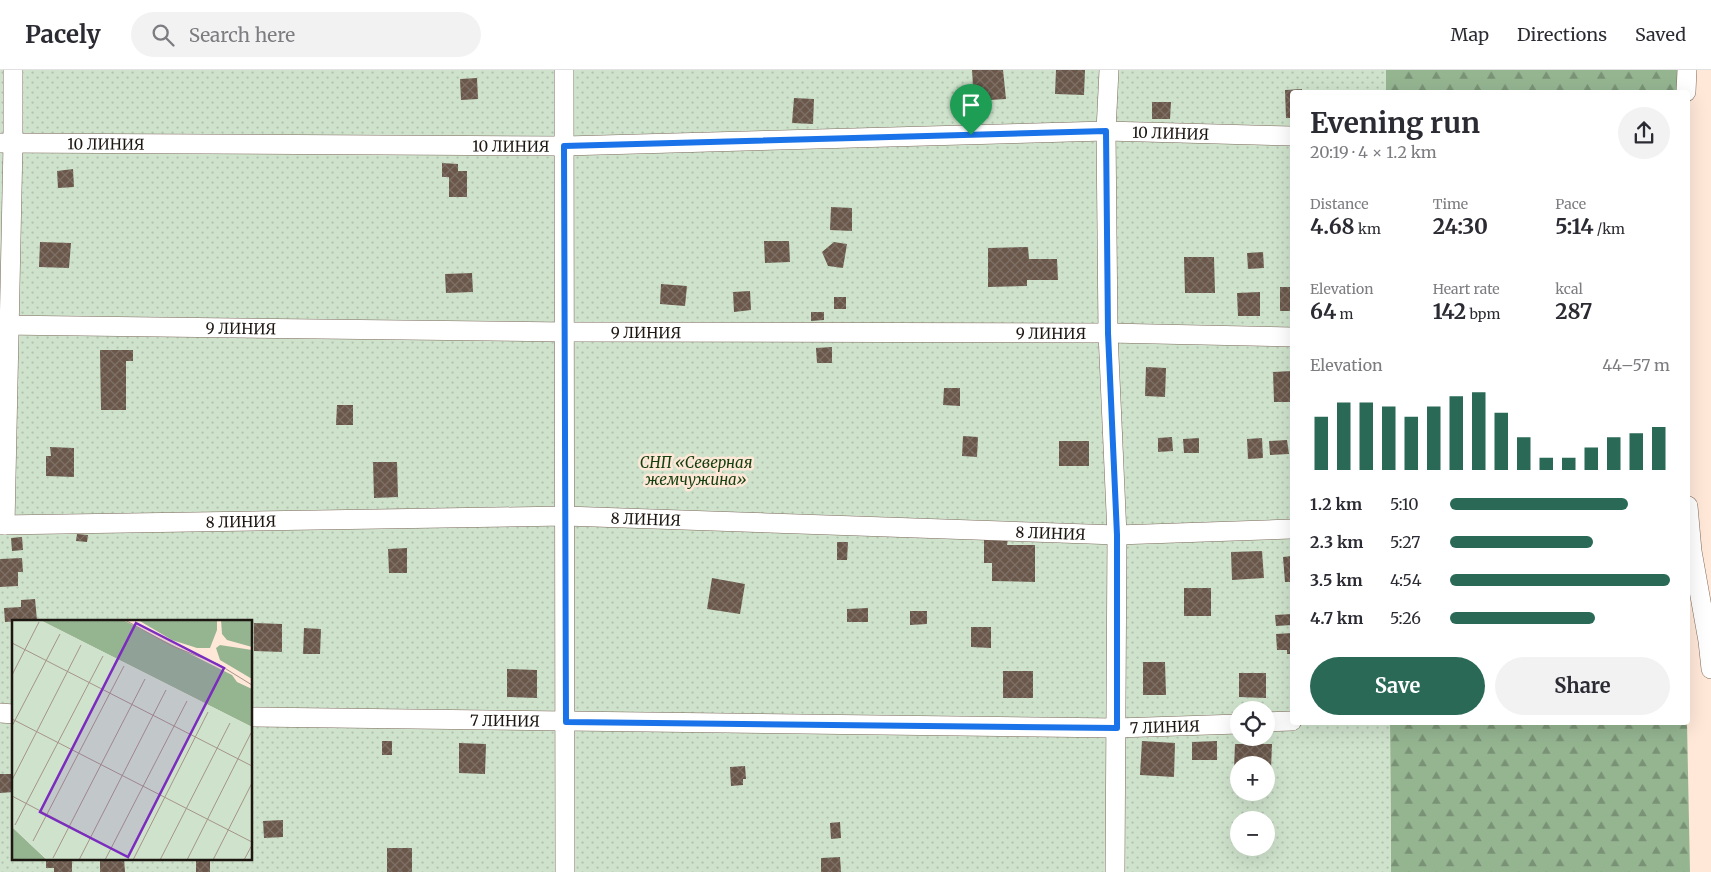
<!DOCTYPE html>
<meta charset="utf-8">
<style>
:root{--surface:#fff;--page:#f2f2f3;--text:#2b2b33;--muted:#7c7c81;--line:#e1e1e2;--accent:#296956}
body{margin:0;font-family:Merriweather,serif;background:var(--page);color:var(--text);height:100vh;display:flex;flex-direction:column;font-size:19px;white-space:nowrap}
*{box-sizing:border-box;margin:0}
p{font-size:16px;color:var(--muted)}
.icon{flex:none;width:28px;height:28px;fill:none;stroke:currentColor;stroke-width:2;stroke-linecap:round;stroke-linejoin:round}
.map{position:relative;flex:1;overflow:hidden}
.sheet{position:absolute;left:1290px;top:20px;width:400px;height:635px;display:flex;flex-direction:column;background:var(--surface);border-radius:5px;box-shadow:0 5px 20px #0002}
.sheet>*{flex:none}
.controls{position:absolute;left:1230px;top:631px;display:grid;gap:10px}
.controls a{display:grid;place-items:center;width:45px;height:45px;border-radius:50%;background:var(--surface);box-shadow:0 5px 20px #0002;font-size:25px}
.pin{position:absolute;display:grid;place-items:center;width:42px;height:42px;color:#fff;margin:-51px -21px;border-radius:50% 50% 50% 0;rotate:-45deg;box-shadow:0 0 5px #0007}
.pin .icon{rotate:45deg}
.round{display:grid;place-items:center;flex:none;width:52px;height:52px;border-radius:26px;background:var(--page)}
.overview{display:flex;align-items:center;justify-content:space-between;height:85px;padding:0 20px}
h1{font-size:28px;font-weight:700;line-height:38px}
.metrics{display:grid;grid-template-columns:repeat(3,1fr);gap:8px;height:85px;padding:5px 20px}
.metrics div{display:grid;align-content:center}
.metrics b{font-size:21px;font-weight:700}
.metrics small{font-size:14px;font-weight:400}
.metrics p{font-size:14px}
.chart{height:140px;padding:10px 20px}
.chart p{display:flex;justify-content:space-between}
.chart svg{width:100%;height:90px;margin-top:5px;stroke:var(--accent);stroke-width:6}
.button{display:flex;gap:10px;margin-top:auto;padding:10px 20px}
.button a{flex:1;height:58px;border-radius:30px;background:var(--accent);color:#fff;font-size:20px;font-weight:700;line-height:58px;text-align:center}
.button a+a{background:var(--page);color:var(--text)}
ul{padding:0 20px;list-style:none;font-size:16px}
li{display:grid;grid-template-columns:80px 60px 1fr;align-items:center;height:38px}
li i{height:12px;border-radius:6px;background:var(--accent)}
header{display:flex;align-items:center;gap:30px;box-sizing:border-box;height:70px;padding:0 25px;background:var(--surface);border-bottom:1px solid var(--line)}
header strong{font-size:24px}
nav{display:flex;gap:28px;margin-inline-start:auto;font-size:18px}
.search{width:350px;height:45px;background:var(--page);display:flex;align-items:center;gap:12px;box-sizing:border-box;padding:0 18px;border-radius:28px;color:var(--muted);font-size:19px}
.map>svg:first-child{display:block}
.forest{fill:url(#forest-firs)}
.garden{fill:url(#garden-dots);fill-rule:evenodd}
.building{fill:url(#building-cross-hatch)}
.lines{fill:none;stroke-linecap:round;stroke-linejoin:round}
.minor-casing{stroke:#7d695b;stroke-width:20}
.minor{stroke:#fff;stroke-width:19}
.route-casing{stroke:#fff;stroke-width:10}
.route{stroke:#1a73e8;stroke-width:6}
.labels{text-anchor:middle;dominant-baseline:central;stroke-width:5;stroke-linejoin:round;paint-order:stroke}
.street-label{font-size:15px;fill:#1e1611;stroke:#ffe8d8}
.park-label{font-size:15px;font-style:italic;fill:#133f0e;stroke:#ffe8d8}
.inset-road{fill:none;stroke:#a59488;stroke-width:1}
.view{fill:#7b2cbf;fill-opacity:0.15;stroke:#7b2cbf;stroke-width:2.5}
.inset-edge{fill:none;stroke:#1e1611;stroke-width:2.5}
</style>
<header>
<strong>Pacely</strong>
<div class="search"><svg class="icon" aria-label="search" viewBox="0 0 24 24"><circle cx="10" cy="10" r="6"/><path d="M15 15l6 6"/></svg>Search here</div>
<nav><a>Map</a><a>Directions</a><a>Saved</a></nav>
</header>
<div class="map">
<svg width="1711" height="802" viewBox="0 0 1711 802">
<defs>
<pattern id="forest-firs" width="22" height="20" patternUnits="userSpaceOnUse" patternTransform="scale(1.25)"><rect width="22" height="20" fill="#95b591"/><path d="M5 1l3.5 6h-7zM16 11l3.5 6h-7z" fill="#799275"/></pattern>
<pattern id="garden-dots" width="8" height="8" patternUnits="userSpaceOnUse" patternTransform="scale(1.25)"><rect width="8" height="8" fill="#cfe3cc"/><path d="M2 2h.1M6 6h.1" fill="none" stroke="#b1c2ae" stroke-width="1.8" stroke-linecap="round"/></pattern>
<pattern id="building-cross-hatch" width="8" height="8" patternUnits="userSpaceOnUse" patternTransform="scale(1.25)"><rect width="8" height="8" fill="#6a574a"/><path d="M0 0l8 8M0 8l8-8" fill="none" stroke="#7e7066"/></pattern>
</defs>
<rect width="100%" height="100%" fill="#ffe8d8"/>
<!-- forest -->
<g class="forest">
<polygon points="1386,0 1678,0 1677,22 1386,22"/>
<polygon points="1390,653 1687,653 1690,802 1391,802"/>
</g>
<!-- garden -->
<path class="garden" d="M0 0H1386V22H1292V652L1390 653 1391 802H0ZM14 551H251V788H14ZM1239 640H1266V668H1239ZM1239 695H1266V722H1239ZM1239 750H1266V778H1239Z"/>
<!-- building -->
<g class="building">
<polygon points="972,0 1003,0 1006,29 974,31"/>
<polygon points="1056,0 1085,0 1084,25 1055,24"/>
<polygon points="477,8 478,29 461,30 460,9"/>
<polygon points="1302,19 1302,22 1292,22 1292,48 1286,48 1285,20"/>
<polygon points="794,28 814,29 813,54 792,53"/>
<polygon points="1152,32 1171,32 1170,49 1152,49"/>
<polygon points="442,93 458,94 458,101 467,101 467,127 449,127 449,107 442,107"/>
<polygon points="73,99 74,117 58,118 57,101"/>
<polygon points="831,137 852,138 852,161 830,160"/>
<polygon points="764,171 789,171 790,192 765,193"/>
<polygon points="40,172 71,173 69,198 39,197"/>
<polygon points="834,172 847,174 843,198 828,196 822,182"/>
<polygon points="1028,177 1029,189 1057,189 1058,210 1027,210 1027,216 988,217 988,178"/>
<polygon points="1263,182 1264,198 1248,199 1247,183"/>
<polygon points="1184,187 1214,187 1215,223 1185,223"/>
<polygon points="472,203 473,222 446,223 445,204"/>
<polygon points="661,214 687,216 685,236 660,234"/>
<rect x="1280" y="217" width="12" height="24"/>
<polygon points="750,221 751,240 734,242 733,222"/>
<polygon points="1260,222 1260,246 1238,246 1237,223"/>
<rect x="834" y="227" width="12" height="12"/>
<polygon points="811,242 824,242 824,250 811,251"/>
<polygon points="832,277 832,293 817,293 816,278"/>
<polygon points="100,280 133,280 133,291 126,291 126,340 101,340"/>
<polygon points="1146,297 1166,298 1165,327 1145,326"/>
<polygon points="1292,301 1292,332 1274,332 1273,302"/>
<polygon points="944,318 960,318 960,336 943,335"/>
<polygon points="337,335 353,335 353,355 336,355"/>
<polygon points="963,366 978,367 977,387 962,386"/>
<polygon points="1172,367 1173,381 1158,382 1158,368"/>
<polygon points="1199,368 1199,383 1184,383 1183,369"/>
<polygon points="1262,368 1263,388 1248,389 1247,369"/>
<polygon points="1287,370 1289,384 1270,385 1269,371"/>
<rect x="1059" y="371" width="30" height="25"/>
<polygon points="50,377 74,378 74,407 46,406 46,386 51,386"/>
<polygon points="373,392 397,392 398,427 374,428"/>
<polygon points="77,464 88,465 87,472 76,471"/>
<polygon points="22,467 23,480 12,481 11,468"/>
<polygon points="984,469 1008,469 1007,475 1035,475 1035,512 992,511 992,493 984,493"/>
<polygon points="837,472 848,472 847,490 837,490"/>
<polygon points="407,478 407,503 389,503 388,479"/>
<polygon points="1262,481 1264,508 1232,510 1231,482"/>
<polygon points="1292,486 1292,512 1285,512 1283,487"/>
<polygon points="22,488 23,502 18,502 18,516 0,517 0,489"/>
<polygon points="712,508 745,514 740,544 707,539"/>
<rect x="1184" y="518" width="27" height="28"/>
<polygon points="35,529 37,550 5,552 4,538 21,537 21,530"/>
<polygon points="868,538 868,552 847,552 847,539"/>
<polygon points="910,541 927,541 927,554 910,555"/>
<polygon points="1292,544 1292,555 1276,556 1275,545"/>
<polygon points="254,553 282,554 282,582 254,581"/>
<polygon points="971,557 991,557 991,578 971,577"/>
<polygon points="304,558 321,559 320,584 303,584"/>
<polygon points="1292,563 1292,584 1287,584 1287,580 1277,580 1276,564"/>
<polygon points="1143,592 1165,592 1166,625 1143,625"/>
<polygon points="507,599 537,600 537,628 507,627"/>
<rect x="1003" y="601" width="30" height="27"/>
<polygon points="1239,603 1266,603 1266,628 1239,627"/>
<rect x="382" y="671" width="10" height="14"/>
<polygon points="1142,671 1175,673 1174,707 1140,705"/>
<polygon points="1217,671 1217,690 1192,690 1192,672"/>
<polygon points="459,673 486,674 485,704 459,703"/>
<polygon points="1235,674 1272,674 1271,700 1266,700 1266,695 1239,695 1239,700 1234,699"/>
<polygon points="745,696 746,709 743,709 743,715 731,716 730,697"/>
<polygon points="0,704 14,704 14,722 0,723"/>
<polygon points="283,750 283,767 264,768 263,751"/>
<polygon points="840,752 841,768 831,769 830,753"/>
<rect x="387" y="778" width="25" height="24"/>
<polygon points="840,787 841,802 821,802 821,788"/>
<polygon points="53,788 72,788 72,802 54,802 54,798 46,798 46,791 53,791"/>
<polygon points="100,788 124,788 125,802 100,802"/>
<rect x="196" y="788" width="14" height="14"/>
</g>
<g class="lines">
<defs>
<g id="minor">
<polyline points="564,0 565,802"/>
<polyline points="1109,0 1106,61 1108,263 1117,465 1115,802"/>
<polyline points="1686,22 1687,0"/>
<path id="s1" d="M0 73 565 76 1106 61 1292 66"/>
<path id="s2" d="M0 255 566 262 1108 263 1292 267"/>
<polyline points="1688,436 1692,481 1708,571 1711,599"/>
<path id="s3" d="M0 455 565 446 1117 465 1292 459"/>
<polyline points="5,455 13,74 13,0"/>
<polyline points="0,643 14,644"/>
<path id="s4" d="M251 647 1117 658 1239 654"/>
<polyline points="1266,652 1292,651"/>
</g>
</defs>
<!-- minor casing -->
<use href="#minor" class="minor-casing"/>
<!-- minor -->
<use href="#minor" class="minor"/>
</g>
<g class="lines">
<defs>
<polygon id="route" points="1106,61 1108,263 1117,465 1117,658 566,652 564,76"/>
</defs>
<!-- route casing -->
<use href="#route" class="route-casing"/>
<!-- route -->
<use href="#route" class="route"/>
</g>
<g class="labels">
<!-- street labels -->
<g class="street-label">
<text stroke="none"><textPath href="#s1" startOffset="1171">10 ЛИНИЯ</textPath></text>
<text stroke="none"><textPath href="#s1" startOffset="106">10 ЛИНИЯ</textPath></text>
<text stroke="none"><textPath href="#s1" startOffset="511">10 ЛИНИЯ</textPath></text>
<text stroke="none"><textPath href="#s2" startOffset="241">9 ЛИНИЯ</textPath></text>
<text stroke="none"><textPath href="#s2" startOffset="646">9 ЛИНИЯ</textPath></text>
<text stroke="none"><textPath href="#s2" startOffset="1051">9 ЛИНИЯ</textPath></text>
<text stroke="none"><textPath href="#s3" startOffset="646">8 ЛИНИЯ</textPath></text>
<text stroke="none"><textPath href="#s3" startOffset="241">8 ЛИНИЯ</textPath></text>
<text stroke="none"><textPath href="#s3" startOffset="1051">8 ЛИНИЯ</textPath></text>
<text stroke="none"><textPath href="#s4" startOffset="254">7 ЛИНИЯ</textPath></text>
<text stroke="none"><textPath href="#s4" startOffset="914">7 ЛИНИЯ</textPath></text>
</g>
<!-- park labels -->
<g class="park-label">
<text x="696" y="392">СНП «Северная<tspan x="696" dy="17">жемчужина»</tspan></text>
</g>
</g>
<!-- overview -->
<g transform="translate(12 550)">
<rect width="240" height="240" fill="#ffe8d8"/>
<path d="M28 0H111L220 55 225 62 240 69V107ZM126 0H205V10L198 28H185L160 20ZM209 0H240V27L215 20 210 14ZM208 25 240 30V59L208 40 204 28ZM0 207 35 240H0Z" fill="#95b591"/>
<path d="M0 0H28L240 107V240H35L0 207Z" fill="#cfe3cc"/>
<path class="inset-road" d="M113 0 160 26 206 44 240 65M0 23 240 146M0 55 27 2M0 99 240 222M0 106 48 14M0 160 69 25M0 176 78 217M3 205 91 36M21 221 112 46M41 238 133 59M67 240 154 70M93 240 175 81M121 240 196 92M148 240 218 103M175 240 239 113M201 240 240 163M232 240 240 225"/>
<path class="view" d="M124 3 212 48 116 237 28 192Z"/>
<rect width="240" height="240" class="inset-edge"/>
</g>
</svg>
<div class="controls">
<a><svg class="icon" aria-label="locate" viewBox="0 0 24 24"><circle cx="12" cy="12" r="6"/><path d="M12 2v4M12 18v4M2 12h4M18 12h4"/></svg></a>
<a>+</a>
<a>−</a>
</div>
<div class="pin" style="left:971px;top:65px;background:#1e9e55"><svg class="icon" aria-label="arrive" viewBox="0 0 24 24"><path d="M6 21V4h12l-3 4 3 4H6"/></svg></div>
<section class="sheet">
<div class="overview"><div><h1>Evening run</h1><p>20:19 · 4 × 1.2 km</p></div><a class="round"><svg class="icon" aria-label="share" viewBox="0 0 24 24"><path d="M12 15V3M7 8l5-5 5 5M5 13v7h14v-7"/></svg></a></div>
<div class="metrics">
<div><p>Distance</p><b>4.68<small> km</small></b></div>
<div><p>Time</p><b>24:30</b></div>
<div><p>Pace</p><b>5:14<small> /km</small></b></div>
</div>
<div class="metrics">
<div><p>Elevation</p><b>64<small> m</small></b></div>
<div><p>Heart rate</p><b>142<small> bpm</small></b></div>
<div><p>kcal</p><b>287</b></div>
</div>
<div class="chart"><p><span>Elevation</span>44–57 m</p>
<svg viewBox="0 0 160 44" preserveAspectRatio="none"><path d="M5 44V18M15 44V11M25 44V11M35 44V13M45 44V18M55 44V13M65 44V8M75 44V6M85 44V16M95 44V28M105 44V38M115 44V38M125 44V33M135 44V28M145 44V26M155 44V23"/></svg>
</div>
<ul>
<li><b>1.2 km</b>5:10<i style="width:81%"></i></li>
<li><b>2.3 km</b>5:27<i style="width:65%"></i></li>
<li><b>3.5 km</b>4:54<i style="width:100%"></i></li>
<li><b>4.7 km</b>5:26<i style="width:66%"></i></li>
</ul>
<div class="button"><a>Save</a><a>Share</a></div>
</section>
</div>
